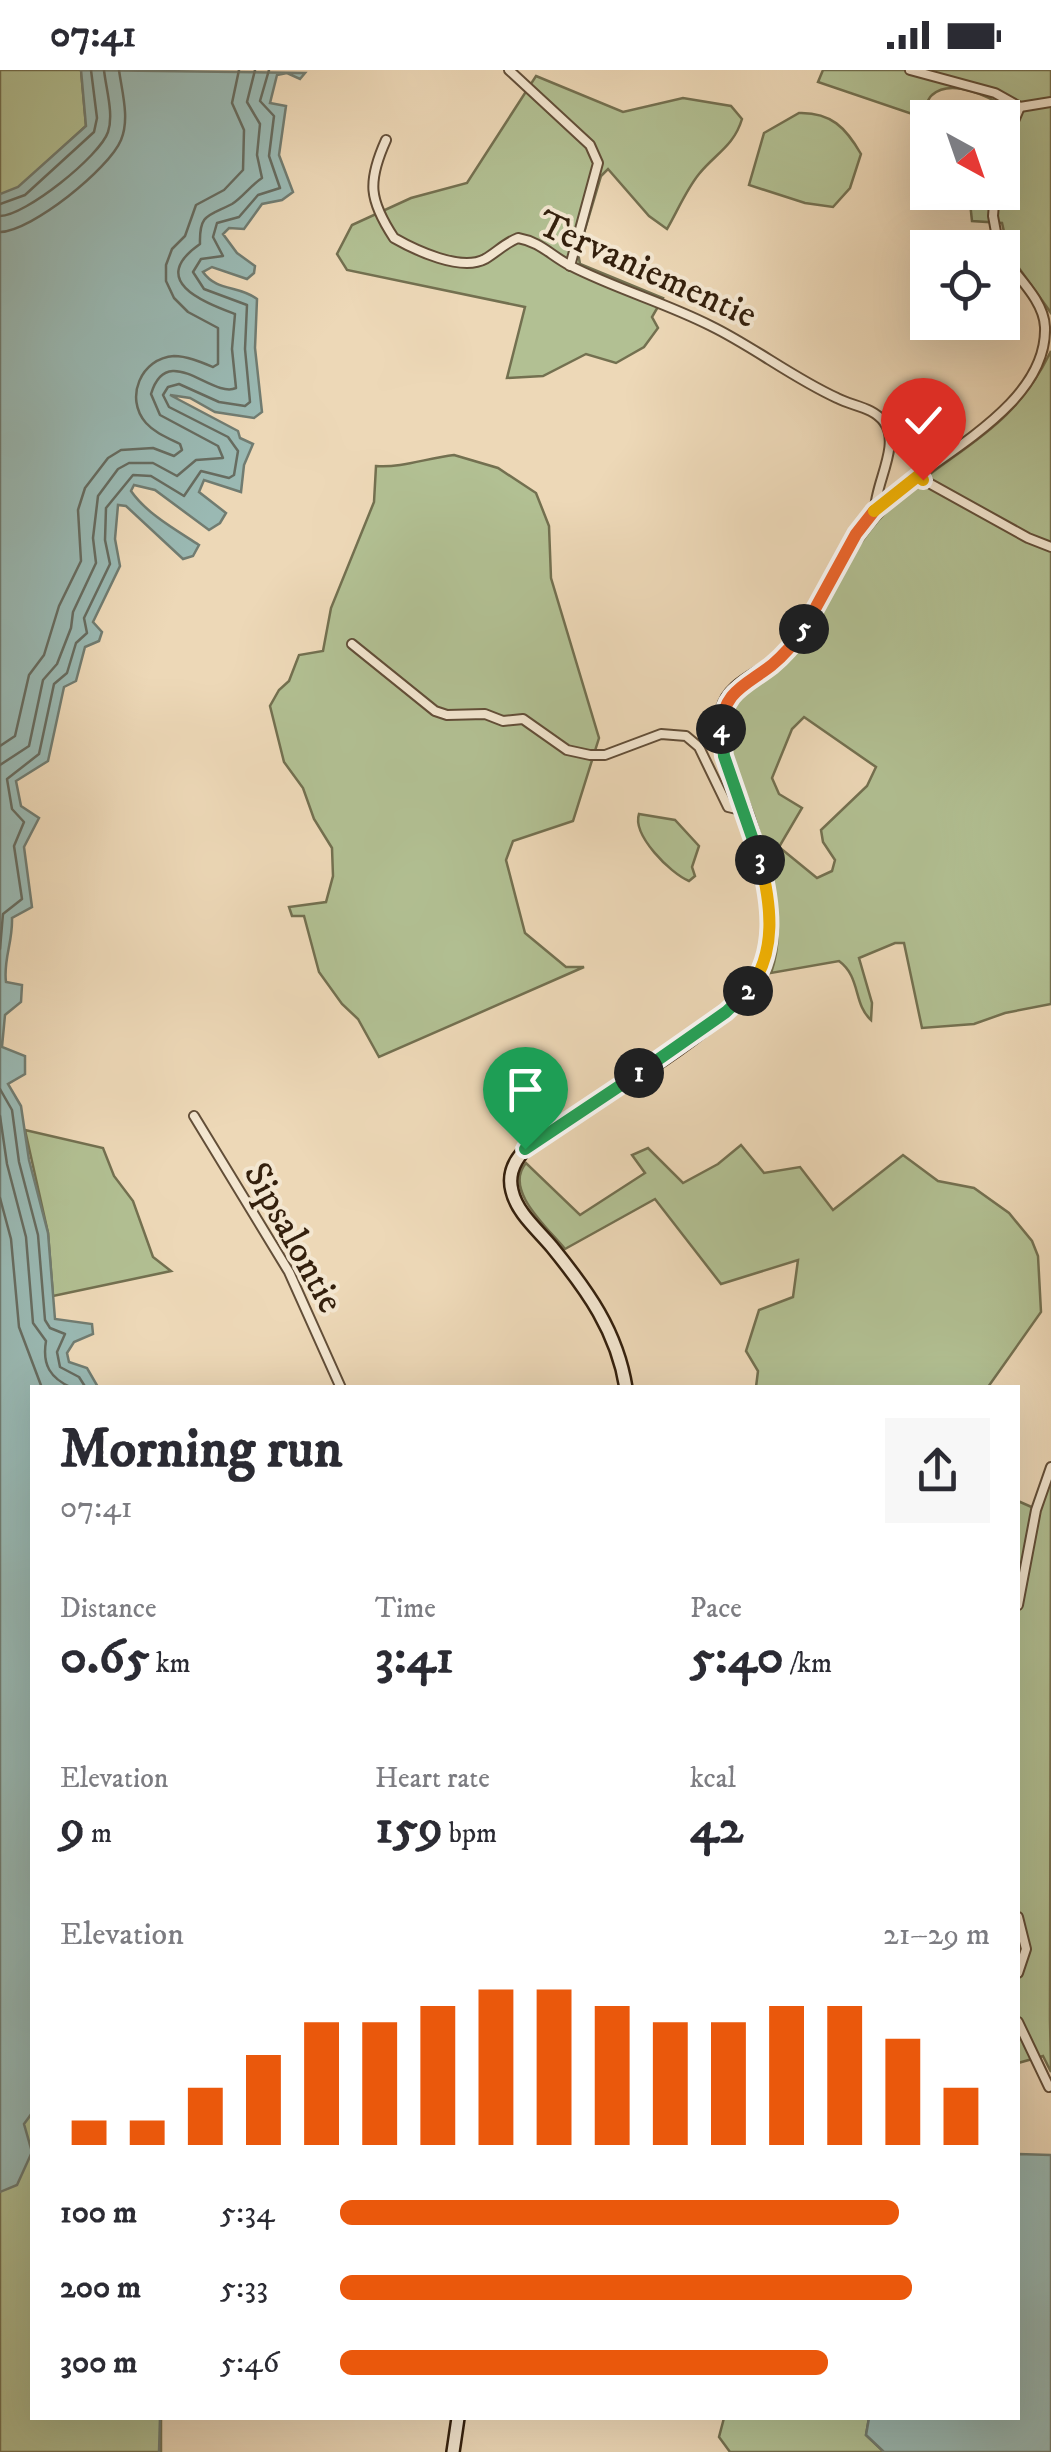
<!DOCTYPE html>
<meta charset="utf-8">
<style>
:root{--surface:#fff;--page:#f7f7f7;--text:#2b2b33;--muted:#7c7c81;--accent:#ea580c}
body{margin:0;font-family:"IM FELL DW Pica",serif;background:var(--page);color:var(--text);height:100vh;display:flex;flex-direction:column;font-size:38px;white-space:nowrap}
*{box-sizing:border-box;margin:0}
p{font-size:32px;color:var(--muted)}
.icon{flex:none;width:55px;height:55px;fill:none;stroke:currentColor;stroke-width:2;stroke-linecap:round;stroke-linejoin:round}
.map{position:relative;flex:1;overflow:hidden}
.details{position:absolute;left:30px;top:1315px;width:990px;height:1035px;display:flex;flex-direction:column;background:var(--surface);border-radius:0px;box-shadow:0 10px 40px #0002}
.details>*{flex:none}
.needle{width:65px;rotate:140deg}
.controls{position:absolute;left:910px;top:30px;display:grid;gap:20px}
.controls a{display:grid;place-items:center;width:110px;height:110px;border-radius:0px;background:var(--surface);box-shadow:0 10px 40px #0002;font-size:50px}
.pin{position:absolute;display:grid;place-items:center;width:85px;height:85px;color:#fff;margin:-102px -42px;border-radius:50% 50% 50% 0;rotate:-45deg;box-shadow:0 0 10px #0007}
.pin .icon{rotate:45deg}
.km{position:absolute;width:50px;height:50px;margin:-25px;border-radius:50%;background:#222;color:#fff;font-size:28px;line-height:50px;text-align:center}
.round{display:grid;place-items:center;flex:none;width:105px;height:105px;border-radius:0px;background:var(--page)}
.summary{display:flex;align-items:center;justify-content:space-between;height:170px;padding:0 30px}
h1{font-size:55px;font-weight:800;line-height:75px}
.stats{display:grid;grid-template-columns:repeat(3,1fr);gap:15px;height:170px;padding:10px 30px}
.stats div{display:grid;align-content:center}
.stats b{font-size:50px;font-weight:800}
.stats small{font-size:28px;font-weight:400}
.stats p{font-size:28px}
.chart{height:280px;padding:20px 30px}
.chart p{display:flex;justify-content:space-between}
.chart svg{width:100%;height:180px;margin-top:10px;stroke:var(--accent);stroke-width:6}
ul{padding:0 30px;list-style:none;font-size:32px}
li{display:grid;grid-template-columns:160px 120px 1fr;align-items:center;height:75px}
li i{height:25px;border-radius:12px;background:var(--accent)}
.status{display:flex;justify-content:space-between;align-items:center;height:70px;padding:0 50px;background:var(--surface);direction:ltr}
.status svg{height:28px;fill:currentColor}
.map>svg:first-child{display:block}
.green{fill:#b2c093;stroke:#737050;stroke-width:2.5;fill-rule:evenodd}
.water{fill:#9ab9b3;stroke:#717c71;stroke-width:2.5}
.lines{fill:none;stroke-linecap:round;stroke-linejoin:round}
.shore{stroke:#676c60;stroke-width:2.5}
.stream{stroke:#717c71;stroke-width:2.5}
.street-casing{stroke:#624e38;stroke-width:12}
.secondary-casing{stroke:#34200d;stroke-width:16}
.street{stroke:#f3e6d0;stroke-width:8}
.secondary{stroke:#f3e6d0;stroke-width:11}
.split-1-casing{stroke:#fff;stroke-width:20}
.split-2-casing{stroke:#fff;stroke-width:20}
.split-3-casing{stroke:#fff;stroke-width:20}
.split-4-casing{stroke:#fff;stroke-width:20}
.split-5-casing{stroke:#fff;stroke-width:20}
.split-6-casing{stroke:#fff;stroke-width:20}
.split-7-casing{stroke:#fff;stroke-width:20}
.split-1{stroke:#22a559;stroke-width:12}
.split-2{stroke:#22a559;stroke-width:12}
.split-3{stroke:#f5b400;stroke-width:12}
.split-4{stroke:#22a559;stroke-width:12}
.split-5{stroke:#f0652b;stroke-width:12}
.split-6{stroke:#f0652b;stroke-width:12}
.split-7{stroke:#f5b400;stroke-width:12}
.labels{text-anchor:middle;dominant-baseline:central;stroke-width:8;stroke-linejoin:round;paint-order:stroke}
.street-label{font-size:38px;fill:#34200d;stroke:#f3e6d0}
</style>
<div class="status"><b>07:41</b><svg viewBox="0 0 49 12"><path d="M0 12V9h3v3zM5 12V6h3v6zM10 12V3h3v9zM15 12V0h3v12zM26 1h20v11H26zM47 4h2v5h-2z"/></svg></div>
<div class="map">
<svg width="1051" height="2382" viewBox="0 0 1051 2382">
<rect width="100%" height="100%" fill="#edd8b7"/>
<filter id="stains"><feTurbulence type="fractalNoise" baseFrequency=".002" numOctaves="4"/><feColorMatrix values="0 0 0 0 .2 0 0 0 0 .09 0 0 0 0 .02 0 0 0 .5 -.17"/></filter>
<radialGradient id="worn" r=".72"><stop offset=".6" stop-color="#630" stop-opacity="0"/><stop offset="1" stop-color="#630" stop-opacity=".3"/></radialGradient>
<!-- green -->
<g class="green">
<polygon points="0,0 81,0 86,56 19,117 0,146"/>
<path d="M823 0H1051V243L1009 184 1002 153 972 151 969 123 1002 122 1003 53 1009 39C991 28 952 7 932 25 927 29 924 41 921 47L818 12Z"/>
<path d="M536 6 623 42 683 28 731 36 742 49C734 76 715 84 699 104 686 120 677 142 667 159L649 146 608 99 601 106 578 183 580 194 663 228 652 247 658 258 644 277 616 293 586 284 543 306 507 308 525 237 347 200 337 184 352 155 411 128 467 113Z"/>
<path d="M799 43C831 42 846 58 861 84L850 118 833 137 805 133 749 115 764 63Z"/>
<path d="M1051 281V934L1005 943 974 954 922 958 904 873H895L859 888 872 933 871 950C853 934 861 907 839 891L771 903C787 858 772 803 758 759 744 719 706 670 735 628 742 617 755 614 766 607 780 598 790 588 800 575 827 530 851 478 888 440 949 379 1010 367 1051 281ZM804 647 876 697 867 716 821 760 823 772 835 790 832 801 817 808 779 777 802 738 779 724 772 708 792 659Z"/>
<path d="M454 385 498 398 536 423 549 456 551 508 599 668 573 751 513 771 506 790 525 863 566 897H584L379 987 358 949 342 934 319 902 304 846H292L289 837 326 832 333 806 332 778 314 749 303 718 284 692 270 636 279 620 289 611 299 585 323 581 331 538 374 432 376 396C402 398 427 388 454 385Z"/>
<path d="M639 744 675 750 699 776 692 797 695 806 689 811C670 803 632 765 639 744Z"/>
<polygon points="25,1060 103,1078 114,1106 133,1131 153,1187 171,1201 53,1226 48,1163"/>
<path d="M741 1075 764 1103 800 1097 833 1140 903 1085 938 1111 974 1118 1009 1143 1032 1171 1038 1186 1041 1242 988 1317H756L758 1301 746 1281 759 1240 793 1227 798 1190 721 1214 655 1129 565 1179C548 1158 503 1120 526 1093L580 1145 645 1103 632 1085 648 1078 683 1113 718 1094Z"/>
<polygon points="1051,1397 1050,1950 1051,2002 1043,1986 1018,1993 1018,1431 1036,1439"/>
<polygon points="32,2018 32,2348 161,2348 161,2382 0,2382 0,2100"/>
<polygon points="724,2348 869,2348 866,2365 884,2382 730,2382 719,2367"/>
</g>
<!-- water -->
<g class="water">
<path d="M81 0 305 3 300 9 287 3 277 5 270 33 286 36 279 85 293 122 282 130 262 134 244 159 229 158 223 164 237 183 255 196 254 203 247 209 212 197 203 202C217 222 239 215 257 229L255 278 262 342 254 348 215 342 190 328 170 325 238 361 240 368 253 374 244 395 241 422 204 410 199 422 226 443 220 453 209 460 155 420 134 415 131 421C147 444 176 460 199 475L193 486 183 489 126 436 118 435 115 469 120 496 93 552 102 562 99 571 85 577 76 611 64 617 48 691 16 711 21 736 39 748 24 777 32 837 12 848C13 872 3 890 6 912L22 915 21 932 5 945 2 977 25 986V1004L8 1014 21 1036 29 1090 48 1163 55 1249 92 1254 93 1264 74 1272 67 1283 69 1292 87 1298 98 1317 32 1318V2043L24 2054 32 2082 17 2115 0 2122V124L18 117 86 56Z"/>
<polygon points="1018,2084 1051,2085 1051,2382 884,2382 866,2365 869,2348 1018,2348"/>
</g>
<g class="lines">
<!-- shore -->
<g class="shore">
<polyline points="0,134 25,125 94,62 97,48 91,0"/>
<path d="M0 146C25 146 100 86 108 62 114 44 106 19 104 0"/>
<path d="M0 162C32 161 109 99 121 70 130 49 122 22 119 0"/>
<path d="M0 676 15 666 29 605 44 585 59 536 81 491 78 440 85 418 108 388 121 380 153 378 174 386 182 380 180 374C168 368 155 363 146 353 124 328 141 288 174 286 187 286 201 292 213 297L218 294V258L188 242 174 228 166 211V195L172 179 185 166 196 135 224 120 243 100 244 60 232 33 239 0"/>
<path d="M0 695 29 676 43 610 57 594 71 558 73 542 96 493 93 468 98 426 118 399 129 393H153L177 406 196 390 223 388 218 376 160 345 151 324C167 270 212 329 236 318L232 279 235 244C204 232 147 211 200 174 199 143 209 146 232 134 242 128 251 115 262 108L257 85 260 54 247 32 255 0"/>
<polyline points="0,879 3,844 22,829 14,776 24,752 12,739 7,709 39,684 54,614 67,603 76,573 87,563 84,548 110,494 105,470 106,438 133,405 151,406 184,426 201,401 229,408 234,405 238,381 228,367 169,337 163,325 168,317 179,314 219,332 245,336 250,332 245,279 247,235 204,219 193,202 201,189 223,186 213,167 217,153 239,147 258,125 280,118 269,86 274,46 260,31 269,0"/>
<polyline points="0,1019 12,1040 19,1092 38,1165 45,1250 50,1258 65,1264 57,1282 60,1297 79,1307 86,1318"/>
<path d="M0 1046 7 1094 26 1167 33 1253 46 1271C42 1295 50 1308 72 1318"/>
<polyline points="0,1128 11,1169 19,1257 42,1318"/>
</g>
<!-- stream -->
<polyline class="stream" points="159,2382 160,2348"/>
<defs>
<g id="street">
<polyline points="509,0 590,75 598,93 570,196"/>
<polyline points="910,0 995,23 1020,37"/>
<polyline points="1020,37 1051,32"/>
<path d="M386 70C367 112 369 130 394 168 415 180 461 202 485 189 497 182 505 173 518 168 541 172 551 186 571 196 616 219 666 233 711 256 754 277 793 308 837 328 852 336 873 337 884 352 901 374 875 414 875 440"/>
<polyline points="1002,79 1020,37"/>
<polyline points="995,122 993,146 999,178"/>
<polyline points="918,407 1028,468 1051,477"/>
<path d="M818 535C834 504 848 467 873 442 922 391 1048 341 1045 257 1044 230 1016 206 1002 185"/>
<polyline points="352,574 435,641 447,645 485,644 503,651 523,649 567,680 590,685 605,685 661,664 686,666 699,677 728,737 745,741"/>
<polyline points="194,1046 289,1202 341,1318"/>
<polyline points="1018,1535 1036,1440 1051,1397"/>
<polyline points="1018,1847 1026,1879 1018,1903"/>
<polyline points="1018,1952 1049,2017"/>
</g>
<g id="secondary">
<path d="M626 1318C617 1261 587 1220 552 1177 538 1160 517 1143 512 1121 507 1102 517 1086 531 1074 592 1029 750 953 767 881 777 840 762 794 750 755 739 717 711 680 723 639 730 613 759 606 778 589 795 573 807 556 818 535"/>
<polyline points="453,2382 458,2348"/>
</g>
</defs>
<!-- street casing -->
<use href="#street" class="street-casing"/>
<!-- secondary casing -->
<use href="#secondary" class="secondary-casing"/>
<!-- street -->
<use href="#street" class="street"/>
<!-- secondary -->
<use href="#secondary" class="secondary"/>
</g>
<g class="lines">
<defs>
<polyline id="split-1" points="525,1079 639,1003"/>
<polyline id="split-2" points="639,1003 726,942 748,921"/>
<path id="split-3" d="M748 921C778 882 771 834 760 790"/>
<polyline id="split-4" points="721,659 724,686 760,790"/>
<path id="split-5" d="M721 659C723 621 745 616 772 595 784 585 795 572 804 559"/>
<polyline id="split-6" points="804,559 856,464 874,441"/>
<polyline id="split-7" points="874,441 918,406 923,410"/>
</defs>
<!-- split-1 casing -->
<use href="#split-1" class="split-1-casing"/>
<!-- split-2 casing -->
<use href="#split-2" class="split-2-casing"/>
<!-- split-3 casing -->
<use href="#split-3" class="split-3-casing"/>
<!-- split-4 casing -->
<use href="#split-4" class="split-4-casing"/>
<!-- split-5 casing -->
<use href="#split-5" class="split-5-casing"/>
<!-- split-6 casing -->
<use href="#split-6" class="split-6-casing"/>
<!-- split-7 casing -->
<use href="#split-7" class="split-7-casing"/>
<!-- split-1 -->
<use href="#split-1" class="split-1"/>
<!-- split-2 -->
<use href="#split-2" class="split-2"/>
<!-- split-3 -->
<use href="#split-3" class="split-3"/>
<!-- split-4 -->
<use href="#split-4" class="split-4"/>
<!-- split-5 -->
<use href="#split-5" class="split-5"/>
<!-- split-6 -->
<use href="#split-6" class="split-6"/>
<!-- split-7 -->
<use href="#split-7" class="split-7"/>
</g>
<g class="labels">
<!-- street labels -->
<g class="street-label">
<text transform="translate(647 200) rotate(24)">Tervaniementie</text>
<text transform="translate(293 1168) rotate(61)">Sipsalontie</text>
</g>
</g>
<rect width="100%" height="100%" filter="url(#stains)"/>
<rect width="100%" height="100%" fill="url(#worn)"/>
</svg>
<div class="controls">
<a><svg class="needle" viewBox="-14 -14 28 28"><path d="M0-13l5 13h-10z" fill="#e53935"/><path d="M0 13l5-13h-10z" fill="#7c7c81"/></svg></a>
<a><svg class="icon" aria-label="locate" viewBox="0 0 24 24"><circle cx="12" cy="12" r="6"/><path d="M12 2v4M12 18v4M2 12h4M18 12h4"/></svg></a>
</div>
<div class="pin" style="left:525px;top:1079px;background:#1e9e55"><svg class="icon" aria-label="arrive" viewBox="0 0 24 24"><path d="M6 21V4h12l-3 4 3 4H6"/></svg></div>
<div class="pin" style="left:923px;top:410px;background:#d93025"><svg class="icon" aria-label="check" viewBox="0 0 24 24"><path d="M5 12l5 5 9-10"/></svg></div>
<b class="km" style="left:639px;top:1003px">1</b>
<b class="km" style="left:748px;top:921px">2</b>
<b class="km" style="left:760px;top:790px">3</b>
<b class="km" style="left:721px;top:659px">4</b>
<b class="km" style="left:804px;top:559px">5</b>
<section class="details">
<div class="summary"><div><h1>Morning run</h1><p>07:41</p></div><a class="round"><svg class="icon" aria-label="share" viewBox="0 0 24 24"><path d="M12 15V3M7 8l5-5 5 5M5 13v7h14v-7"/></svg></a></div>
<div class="stats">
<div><p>Distance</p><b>0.65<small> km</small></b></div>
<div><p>Time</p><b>3:41</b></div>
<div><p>Pace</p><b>5:40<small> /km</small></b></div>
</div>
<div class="stats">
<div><p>Elevation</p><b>9<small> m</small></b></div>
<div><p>Heart rate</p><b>159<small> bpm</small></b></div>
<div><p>kcal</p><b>42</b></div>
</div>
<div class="chart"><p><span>Elevation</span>21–29 m</p>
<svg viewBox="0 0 160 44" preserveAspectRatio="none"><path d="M5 44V38M15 44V38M25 44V30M35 44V22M45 44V14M55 44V14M65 44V10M75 44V6M85 44V6M95 44V10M105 44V14M115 44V14M125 44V10M135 44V10M145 44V18M155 44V30"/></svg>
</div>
<ul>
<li><b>100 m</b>5:34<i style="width:86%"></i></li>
<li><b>200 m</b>5:33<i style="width:88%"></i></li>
<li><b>300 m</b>5:46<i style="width:75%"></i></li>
</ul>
</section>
</div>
